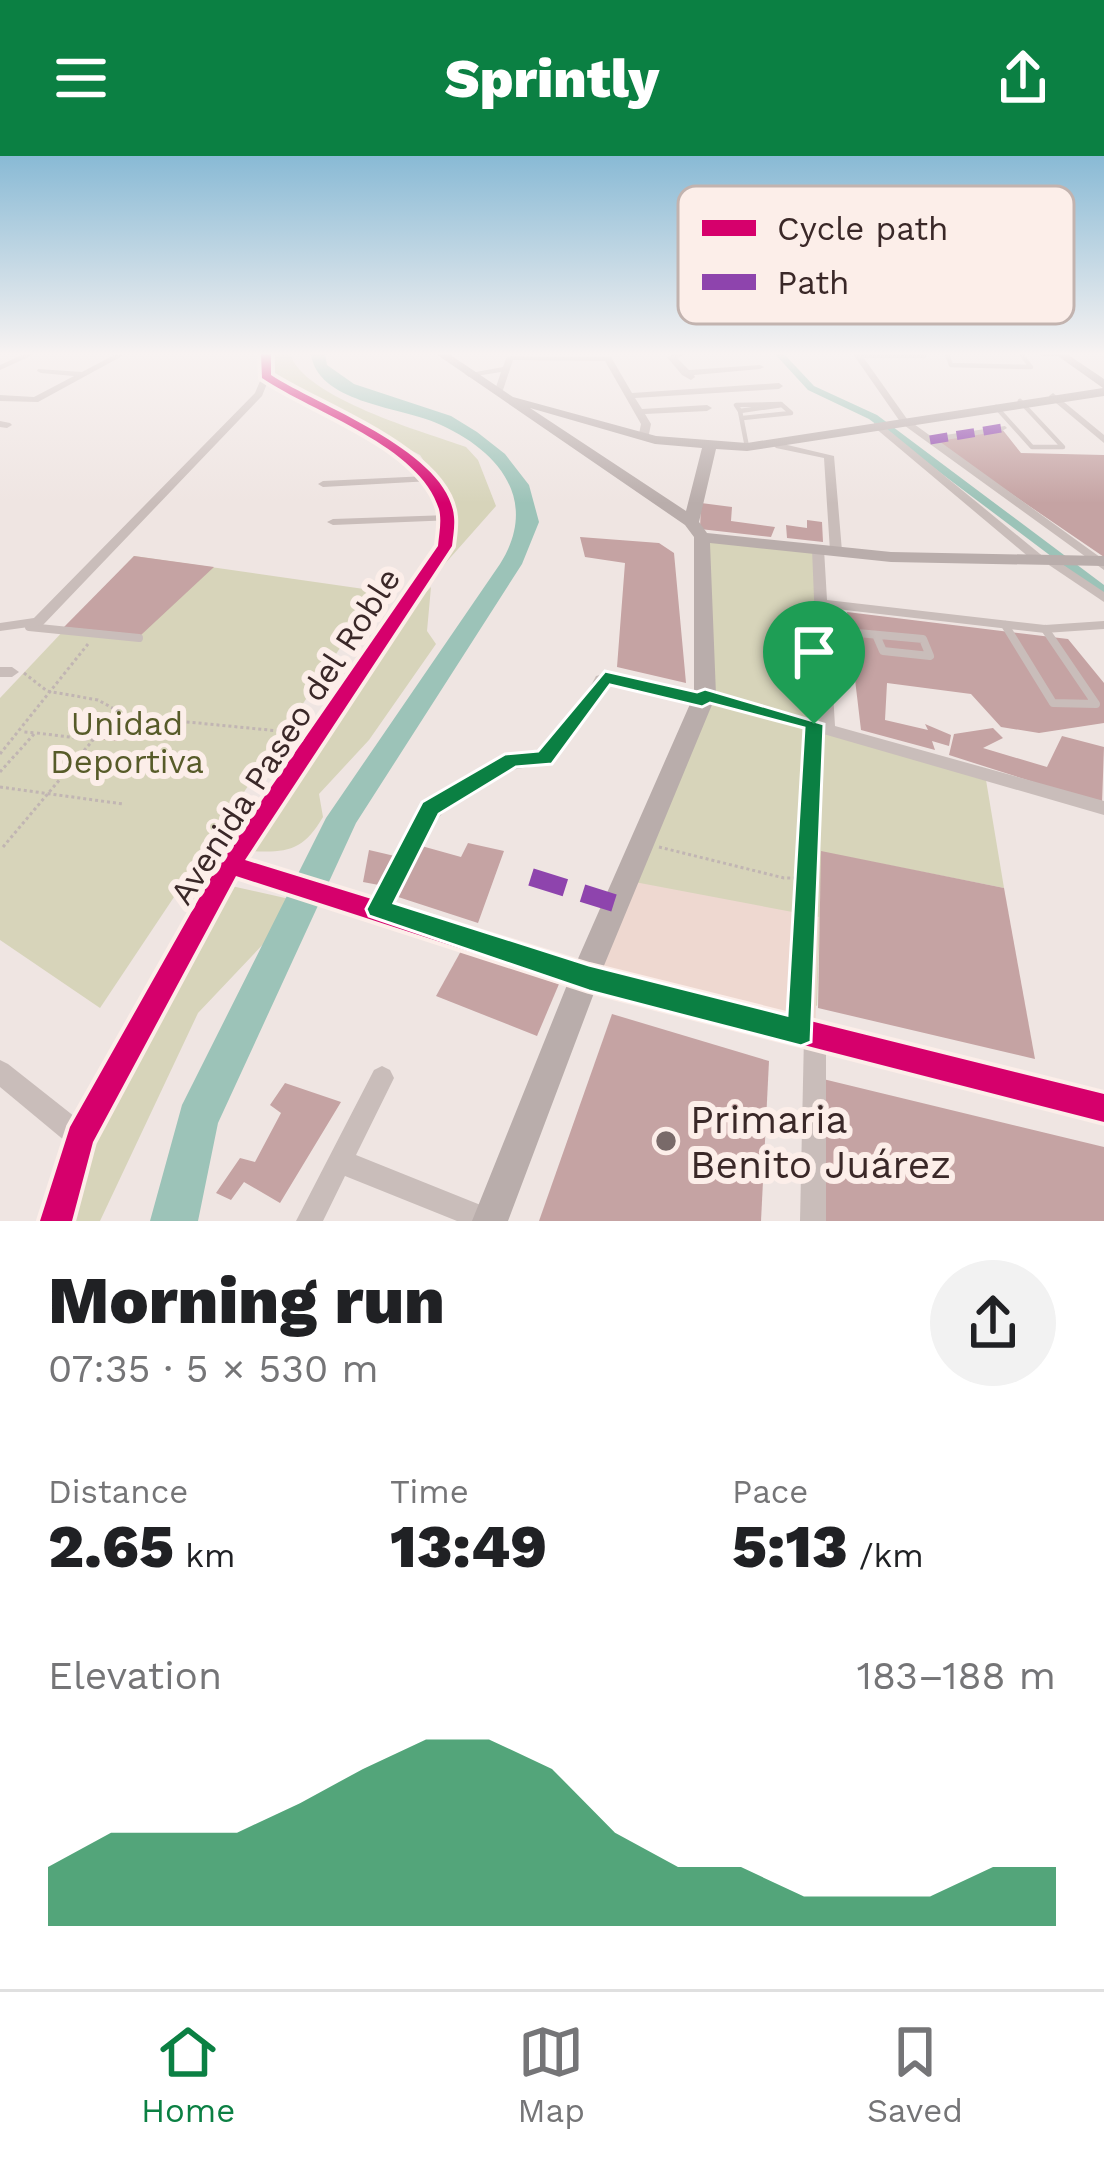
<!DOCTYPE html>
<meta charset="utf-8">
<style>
:root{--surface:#fff;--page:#f2f2f2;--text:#202124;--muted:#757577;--line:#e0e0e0;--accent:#0b8043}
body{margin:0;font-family:"Work Sans",sans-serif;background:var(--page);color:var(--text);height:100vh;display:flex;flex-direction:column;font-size:45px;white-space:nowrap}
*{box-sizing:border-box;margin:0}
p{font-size:39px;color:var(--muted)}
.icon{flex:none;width:66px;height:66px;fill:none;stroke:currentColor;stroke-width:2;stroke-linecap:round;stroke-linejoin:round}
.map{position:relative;height:1065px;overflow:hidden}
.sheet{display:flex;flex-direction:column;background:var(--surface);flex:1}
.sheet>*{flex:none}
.pin{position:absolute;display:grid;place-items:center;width:102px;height:102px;color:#fff;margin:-123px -51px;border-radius:50% 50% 50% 0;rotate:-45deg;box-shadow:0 0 12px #0007}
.pin .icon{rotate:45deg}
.round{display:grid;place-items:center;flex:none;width:126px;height:126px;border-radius:63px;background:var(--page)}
.summary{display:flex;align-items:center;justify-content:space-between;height:204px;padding:0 48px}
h1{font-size:66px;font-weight:800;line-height:90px}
.metrics{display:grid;grid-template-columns:repeat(3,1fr);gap:18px;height:204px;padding:12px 48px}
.metrics div{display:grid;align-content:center}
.metrics b{font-size:60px;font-weight:800}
.metrics small{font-size:33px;font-weight:400}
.metrics p{font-size:33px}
.chart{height:336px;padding:24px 48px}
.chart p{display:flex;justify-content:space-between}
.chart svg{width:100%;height:216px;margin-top:12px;fill:var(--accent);opacity:.7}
header{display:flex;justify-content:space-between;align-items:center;height:156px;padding:0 48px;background:var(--accent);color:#fff;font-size:54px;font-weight:800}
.dock{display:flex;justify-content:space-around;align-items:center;height:168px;border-top:3px solid var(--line);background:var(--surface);font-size:33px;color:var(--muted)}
.dock a{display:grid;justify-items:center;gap:6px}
.dock .selected{color:var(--accent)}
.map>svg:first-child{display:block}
.green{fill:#d7d4ba}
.plaza{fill:#eed8d0}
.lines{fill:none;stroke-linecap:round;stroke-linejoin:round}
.canal{fill:#9cc3b8;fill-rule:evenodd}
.river{fill:#9cc3b8;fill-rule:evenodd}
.building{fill:#c5a3a3}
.path-far1{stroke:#c1b5b3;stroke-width:3;stroke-dasharray:3 3;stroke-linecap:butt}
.path{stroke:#c1b5b3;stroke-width:4.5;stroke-dasharray:9 9;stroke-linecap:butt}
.lane-far1{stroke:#c9bdba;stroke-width:4.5}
.lane{stroke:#c9bdba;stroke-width:8}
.street{fill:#c9bdba;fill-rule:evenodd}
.secondary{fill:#b9adab;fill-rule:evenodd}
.quiet-far1{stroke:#8e44ad;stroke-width:9;stroke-dasharray:18 9;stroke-linecap:butt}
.quiet{stroke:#8e44ad;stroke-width:18;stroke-dasharray:36 18;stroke-linecap:butt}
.cycleway-casing{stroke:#fceee9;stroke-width:8}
.cycleway{fill:#d6006c;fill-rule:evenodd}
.route{fill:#0b8043;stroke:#fff;stroke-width:3;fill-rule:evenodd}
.poi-dot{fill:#796a69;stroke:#fceee9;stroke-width:4.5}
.labels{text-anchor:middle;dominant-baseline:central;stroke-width:12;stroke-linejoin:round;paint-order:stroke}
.park-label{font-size:33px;fill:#575b29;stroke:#fceee9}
.street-label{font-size:33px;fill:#3a2828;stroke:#fceee9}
.near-poi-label{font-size:39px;fill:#3a2828;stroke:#fceee9;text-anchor:start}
.key{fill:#fceee9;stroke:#c2b3af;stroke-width:3}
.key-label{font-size:33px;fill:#3a2828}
</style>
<header><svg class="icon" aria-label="menu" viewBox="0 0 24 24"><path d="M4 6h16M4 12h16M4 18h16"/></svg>Sprintly<svg class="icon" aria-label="share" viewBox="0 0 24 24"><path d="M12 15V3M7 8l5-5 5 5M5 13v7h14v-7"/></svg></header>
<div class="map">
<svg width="1104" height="1065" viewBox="0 0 1104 1065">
<rect width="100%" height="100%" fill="#efe5e2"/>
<!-- green -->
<g class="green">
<path d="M271 198H290C304 242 424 276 466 291L478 304 496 350 435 419 449 390 455 352 420 299 269 220Z"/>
<polygon points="702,381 818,393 827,572 985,618 1004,732 822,696 817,850 624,724 705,539"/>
<polygon points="134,400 378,435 100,852 0,784 0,542"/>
<path d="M431 431 427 475 436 488 369 584 319 638 323 661C303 695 287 697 249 695L397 466Z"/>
<polygon points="227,729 303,746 198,857 100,1065 48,1065"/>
</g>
<!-- plaza -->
<polygon class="plaza" points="624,724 819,761 815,880 589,822"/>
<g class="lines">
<!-- canal -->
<polygon class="canal" points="775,198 784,198 814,230 877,259 1104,429 1104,440 869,263 808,234"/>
<!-- river -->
<path class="river" d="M311 198H325L327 209 354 228 451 260 477 276 505 298 529 329 539 366 522 408 356 667 218 967 198 1065H150L182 949 326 662 500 408C541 343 497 292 434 266 398 251 317 246 311 198Z"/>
</g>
<!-- building -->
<g class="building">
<polygon points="1002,273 1021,297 1104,299 1104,401 934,285"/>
<polygon points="701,347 732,351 731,365 775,371 771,381 700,373"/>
<polygon points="807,364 822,366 823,386 787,382 786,369 807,372"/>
<polygon points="580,381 659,387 674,397 686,527 617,511 625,407 585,401"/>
<polygon points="134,400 214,411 141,479 64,471"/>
<polygon points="847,456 1068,483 1104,527 1104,567 1039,577 1001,571 971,538 887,527 885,564 928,574 925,568 951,579 949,590 932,585 935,594 861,574"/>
<polygon points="114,563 133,566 120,585 96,583"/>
<polygon points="993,572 1003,582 983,592 1047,611 1062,580 1104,591 1102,648 949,599 954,578"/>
<polygon points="468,687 504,695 478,767 392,739 418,689 461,701"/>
<polygon points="369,694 399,701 384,730 363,726"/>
<polygon points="821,695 1004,732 1035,903 818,852"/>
<polygon points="461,795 559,828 537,880 436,840"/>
<polygon points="612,858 769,905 761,1065 539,1065"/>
<polygon points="823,923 1104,991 1104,1065 825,1065"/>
<polygon points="285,927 341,946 280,1047 244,1026 231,1044 216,1037 240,1002 255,1006 281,957 270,949"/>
</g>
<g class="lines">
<!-- path-far1 -->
<g class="path-far1">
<polyline points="24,517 47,535 98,544 127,560 299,577"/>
<polyline points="37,577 93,584"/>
<polyline points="0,598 88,488"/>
<polyline points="0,616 35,577 24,576"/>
<polyline points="0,631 123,648"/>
<polyline points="3,691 114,559"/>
<polyline points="659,691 784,722 805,722 812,713 814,583"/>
<polyline points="805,802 809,720"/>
</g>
<!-- path -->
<polyline class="path" points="802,854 805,799"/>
<!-- lane-far1 -->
<g class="lane-far1">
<polyline points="947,198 951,209 1031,211 1021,198"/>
<polyline points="1043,198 1060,198"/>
<polyline points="858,200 924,200"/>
<polyline points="996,251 1032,291 1063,291 1020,245"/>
<polyline points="740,255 736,249 781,248"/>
<polyline points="743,262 791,257 782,249 740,255 747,291"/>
</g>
<!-- lane -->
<g class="lane">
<polyline points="1005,469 1053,547 1096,548 1045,473"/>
<polyline points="29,471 139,482"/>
<polyline points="825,474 923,483 930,500 883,495 876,479"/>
</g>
<!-- street -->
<g class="street">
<polygon points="24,198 35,198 0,214 0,209"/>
<polygon points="116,198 124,199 38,246 0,245 0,239 34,241 74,220 41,217 37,215 38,213 82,216"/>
<polygon points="686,198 677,202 689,214 760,209 764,211 760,213 694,219 695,221 691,224 682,219 667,201 673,198"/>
<polygon points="853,198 861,198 907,263 932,281 1005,270 1007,272 1002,275 939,285 1104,404 1104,414 901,267"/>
<polygon points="510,200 611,201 632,237 779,227 783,230 779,233 635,242 642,253 707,249 712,252 707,255 645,258 651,268 649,278 644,281 639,278 641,268 605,205 513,204 503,234 499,237 495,234 501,216 469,221 465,218 503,211 506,202"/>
<polygon points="263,218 270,220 262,240 43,469 0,475 0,467 34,462 255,237"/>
<polygon points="1053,237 1104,279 1104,287 1050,242 1049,240"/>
<polygon points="0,265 10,267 12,269 7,272 0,271"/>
<polygon points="874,267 880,267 1045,402 1045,408 1037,408 874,271"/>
<polygon points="779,287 834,300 842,395 840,398 836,399 830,395 824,302 776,292 774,290"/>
<polygon points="427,320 431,321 431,325 323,331 318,328 323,325"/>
<polygon points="449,359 453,360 453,364 333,369 327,366 333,363"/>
<path d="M818 389 824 393 827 444 1045 469 1104 465V473L1045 477 828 452 835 570 1104 645V659L709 545 702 549 612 526 607 527 595 551 550 607C531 612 512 612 494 619 436 641 410 708 385 759L378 761 371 759 368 753C410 668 436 609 539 598L583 545 596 520 612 516 698 538 705 534 819 566 812 393Z"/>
<polygon points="1053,402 1104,436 1104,446 1049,409 1049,403"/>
<polygon points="0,511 12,511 19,516 12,521 0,521"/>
<polygon points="815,869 823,872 826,880 826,1065 800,1065 804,880 807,872"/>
<polygon points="0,904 8,908 89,972 92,981 89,990 80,993 71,990 0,931"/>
<polygon points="382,910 390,914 394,922 356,999 498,1056 502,1065 457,1065 345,1020 323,1065 296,1065 374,914"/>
</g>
<!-- secondary -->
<path class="secondary" d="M260 198H272V219C322 251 449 293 455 361 456 370 454 381 453 390L248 704 577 805 694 539V381L685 369 436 198H449L513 241 656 280 747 287 1103 232 1055 198H1067L1104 223V240L747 295 716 293 699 366 707 377 891 396 1104 400V410L891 406 710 387 716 539 603 812 1104 935V969L594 837 508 1065H472L567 829 236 722 96 986 74 1065H38L68 969 221 701 437 390C438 378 441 365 438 353 419 290 313 257 262 222ZM530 252 655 288 702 292 686 355Z"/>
<!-- quiet-far1 -->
<polyline class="quiet-far1" points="930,284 1002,272"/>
<!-- quiet -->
<polyline class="quiet" points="531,721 614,747"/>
<defs>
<path id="cycleway" d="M261 198H271V219C320 251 449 296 454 361 455 370 453 381 452 390L245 704 589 810 1104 938V966L589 834 236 720 93 986 72 1065H40L70 971 222 702 438 390C439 378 442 365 439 353 420 290 314 257 262 222Z"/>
</defs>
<!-- cycleway casing -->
<use href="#cycleway" class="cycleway-casing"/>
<!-- cycleway -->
<use href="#cycleway" class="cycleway"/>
</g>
<!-- sky -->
<linearGradient id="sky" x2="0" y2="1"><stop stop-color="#89bad5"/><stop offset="0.57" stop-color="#f8f3f2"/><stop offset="1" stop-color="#f8f3f2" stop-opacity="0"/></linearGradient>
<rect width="1104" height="347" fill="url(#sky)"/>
<!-- route -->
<path class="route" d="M605 515 697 536 705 533 824 568 811 886 801 890 589 835 369 760 366 753 422 646 505 598 538 595ZM610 529 702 551 710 547 804 572 787 859 589 809 394 747 439 658 516 611 552 608Z"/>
<!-- markers -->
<circle class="poi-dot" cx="666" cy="985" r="12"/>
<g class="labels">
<!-- park labels -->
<g class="park-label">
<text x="127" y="567">Unidad<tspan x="127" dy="38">Deportiva</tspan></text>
</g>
<!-- street labels -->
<g class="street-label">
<text transform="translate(285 580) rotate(-57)">Avenida Paseo del Roble</text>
</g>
<!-- near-poi labels -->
<g class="near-poi-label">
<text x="690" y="963">Primaria<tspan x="690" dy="45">Benito Juárez</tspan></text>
</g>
</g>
<!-- legend -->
<rect x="678" y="30" width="396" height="138" rx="18" class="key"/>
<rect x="702" y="64" width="54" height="16" fill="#d6006c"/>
<rect x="702" y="118" width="54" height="16" fill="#8e44ad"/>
<g class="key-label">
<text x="777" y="84">Cycle path</text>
<text x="777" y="138">Path</text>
</g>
</svg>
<div class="pin" style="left:814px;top:568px;background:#1e9e55"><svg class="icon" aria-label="arrive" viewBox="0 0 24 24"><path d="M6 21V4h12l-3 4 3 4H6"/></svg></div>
</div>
<section class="sheet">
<div class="summary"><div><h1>Morning run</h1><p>07:35 · 5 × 530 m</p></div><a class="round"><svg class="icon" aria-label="share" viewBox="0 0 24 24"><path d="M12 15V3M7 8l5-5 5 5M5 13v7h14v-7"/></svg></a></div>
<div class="metrics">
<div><p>Distance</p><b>2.65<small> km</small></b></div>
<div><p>Time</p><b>13:49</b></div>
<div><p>Pace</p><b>5:13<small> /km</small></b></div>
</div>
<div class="chart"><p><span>Elevation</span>183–188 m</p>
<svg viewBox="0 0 160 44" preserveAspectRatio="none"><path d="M0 44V32L10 25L20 25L30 25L40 19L50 12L60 6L70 6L80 12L90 25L100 32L110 32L120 38L130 38L140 38L150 32L160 32V44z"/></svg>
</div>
</section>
<nav class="dock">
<a class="selected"><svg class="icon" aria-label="home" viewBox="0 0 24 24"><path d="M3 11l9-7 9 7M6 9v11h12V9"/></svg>Home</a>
<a><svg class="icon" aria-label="map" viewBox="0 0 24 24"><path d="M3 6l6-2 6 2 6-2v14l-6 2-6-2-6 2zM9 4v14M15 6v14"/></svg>Map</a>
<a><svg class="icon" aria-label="saved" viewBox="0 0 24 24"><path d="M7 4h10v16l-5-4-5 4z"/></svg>Saved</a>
</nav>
